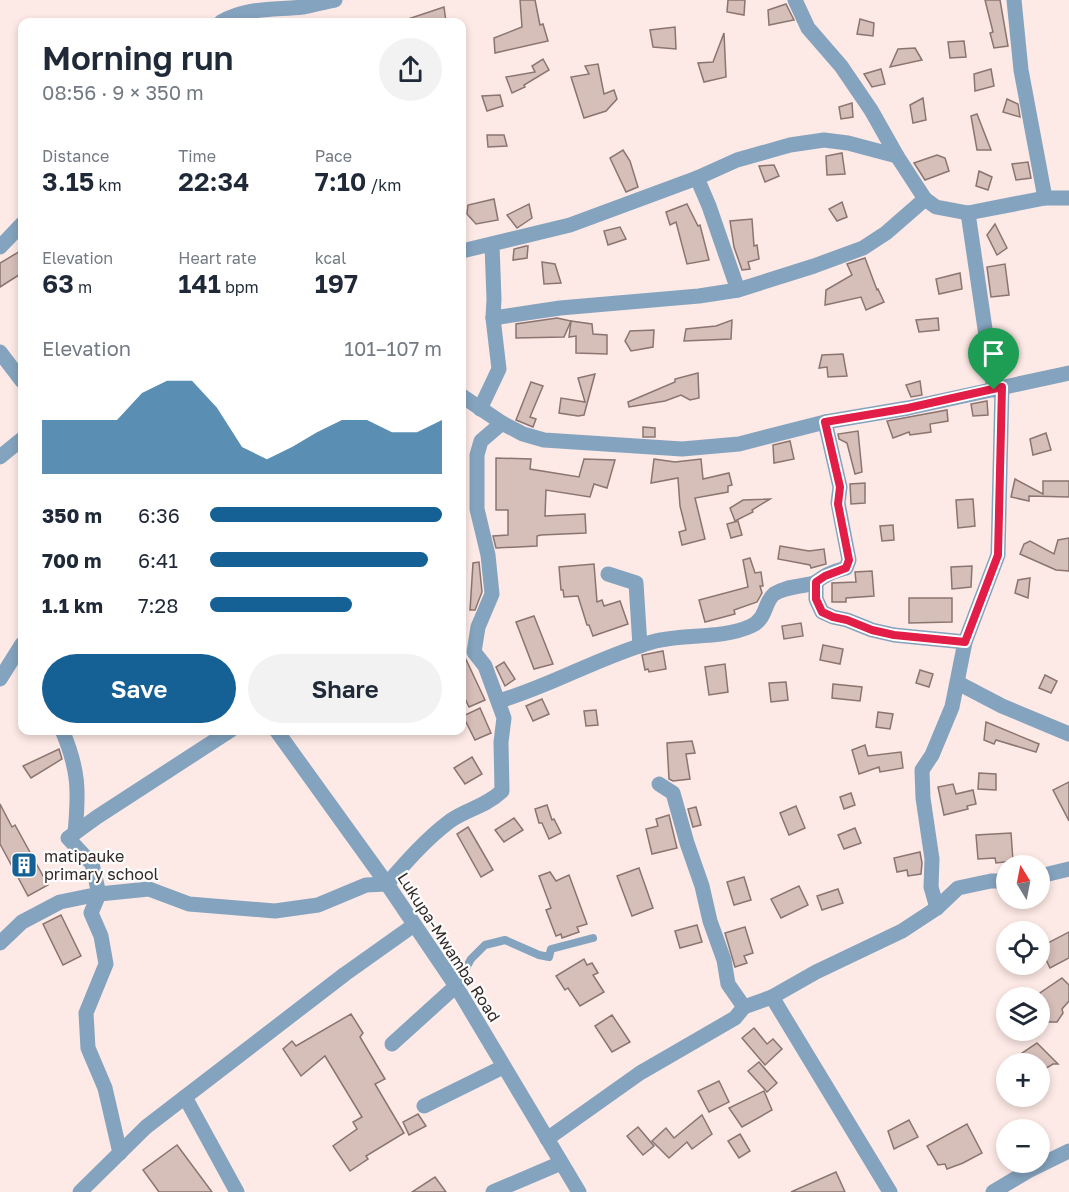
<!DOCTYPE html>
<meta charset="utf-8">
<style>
:root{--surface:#fff;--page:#f2f2f3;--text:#1f2937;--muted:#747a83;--accent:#156094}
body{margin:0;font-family:"Golos Text",sans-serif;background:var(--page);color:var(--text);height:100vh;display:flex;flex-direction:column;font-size:22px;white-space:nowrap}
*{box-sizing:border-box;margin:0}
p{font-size:20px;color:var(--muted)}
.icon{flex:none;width:33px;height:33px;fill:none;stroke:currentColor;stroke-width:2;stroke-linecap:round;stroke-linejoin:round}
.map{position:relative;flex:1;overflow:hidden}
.drawer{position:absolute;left:18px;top:18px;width:448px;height:717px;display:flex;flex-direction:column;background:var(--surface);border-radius:12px;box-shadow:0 3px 9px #0003}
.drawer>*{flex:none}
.needle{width:39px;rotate:350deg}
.fabs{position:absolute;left:996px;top:855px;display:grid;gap:12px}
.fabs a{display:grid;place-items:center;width:54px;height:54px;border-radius:50%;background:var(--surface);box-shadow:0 3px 9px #0003;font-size:30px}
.pin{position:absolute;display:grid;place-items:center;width:51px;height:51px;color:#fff;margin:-62px -26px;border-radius:50% 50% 50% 0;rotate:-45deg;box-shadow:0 0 6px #0007}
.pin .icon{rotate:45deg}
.round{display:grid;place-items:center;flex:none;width:63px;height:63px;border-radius:32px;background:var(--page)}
.head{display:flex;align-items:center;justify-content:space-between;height:102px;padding:0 24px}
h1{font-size:33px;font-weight:600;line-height:45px}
.stats{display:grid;grid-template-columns:repeat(3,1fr);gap:9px;height:102px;padding:6px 24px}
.stats div{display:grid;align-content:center}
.stats b{font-size:26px;font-weight:600}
.stats small{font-size:16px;font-weight:400}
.stats p{font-size:16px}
.chart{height:168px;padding:12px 24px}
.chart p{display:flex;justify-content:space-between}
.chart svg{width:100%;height:108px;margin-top:6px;fill:var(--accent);opacity:.7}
.cta{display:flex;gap:12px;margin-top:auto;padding:12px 24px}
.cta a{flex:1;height:69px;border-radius:36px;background:var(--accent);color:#fff;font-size:24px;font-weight:600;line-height:69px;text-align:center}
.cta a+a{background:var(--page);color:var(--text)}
ul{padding:0 24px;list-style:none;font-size:20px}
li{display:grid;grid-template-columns:96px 72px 1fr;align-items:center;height:45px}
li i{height:15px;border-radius:8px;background:var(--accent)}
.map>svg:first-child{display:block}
.building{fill:#d6beb9;stroke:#8b7570;stroke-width:1.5}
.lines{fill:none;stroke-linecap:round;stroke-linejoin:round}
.service{stroke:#84a3be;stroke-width:8}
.minor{stroke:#84a3be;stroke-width:15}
.tertiary{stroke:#84a3be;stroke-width:15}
.route-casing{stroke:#fff;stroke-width:12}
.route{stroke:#e11d48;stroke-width:8}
.labels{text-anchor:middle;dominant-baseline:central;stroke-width:4.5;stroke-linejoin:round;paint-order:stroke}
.poi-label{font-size:16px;fill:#322927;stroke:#fcfcfc;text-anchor:start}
.street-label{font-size:16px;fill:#322927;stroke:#fcfcfc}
</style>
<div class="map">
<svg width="1069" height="1192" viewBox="0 0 1069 1192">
<rect width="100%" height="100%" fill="#fde9e5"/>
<!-- building -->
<g class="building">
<polygon points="520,0 535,0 540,25 543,24 548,41 495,53 494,38 522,27"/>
<polygon points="728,0 745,0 744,15 727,12"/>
<polygon points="985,0 1000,0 1008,46 994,48 990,33 993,32"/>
<polygon points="786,4 794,20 769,25 768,10"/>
<polygon points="444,7 446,22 405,22 405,20"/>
<polygon points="860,19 874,23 873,36 857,34"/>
<polygon points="675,27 676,49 653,47 650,30"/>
<polygon points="724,33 726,77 704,82 698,63 713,62"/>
<polygon points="964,41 966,57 950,58 948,42"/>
<polygon points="915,48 922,60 890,67 898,49"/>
<polygon points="543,59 549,70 524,85 525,87 512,93 506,77 535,72 532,66"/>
<polygon points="598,64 604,94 614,90 617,99 606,111 584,118 571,77 589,74 585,66"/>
<polygon points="881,69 885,84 872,87 864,74"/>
<polygon points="991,69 994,86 975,91 974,74"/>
<polygon points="500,95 503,106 487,111 482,96"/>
<polygon points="923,98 926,120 913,123 910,105"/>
<polygon points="1007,99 1018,104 1020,117 1003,112"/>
<polygon points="852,103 853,117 841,119 839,107"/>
<polygon points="977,114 991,150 977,150 971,116"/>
<polygon points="487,135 504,135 507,146 488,147"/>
<polygon points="623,150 630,161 638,187 626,192 610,158"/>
<polygon points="842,153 845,174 827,175 826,156"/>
<polygon points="937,155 945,158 949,171 925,180 914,163"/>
<polygon points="1028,162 1031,178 1016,180 1012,164"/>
<polygon points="774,165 779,176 765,182 759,166"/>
<polygon points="979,171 992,177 988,190 976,186"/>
<polygon points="494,199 498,220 476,224 467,214 468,205"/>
<polygon points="842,202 847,217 837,221 829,209"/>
<polygon points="529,204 532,218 517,228 507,215"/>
<polygon points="687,204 698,226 700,225 709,260 687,264 676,222 670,225 666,212"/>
<polygon points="752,219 754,246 757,245 759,259 748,262 750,269 742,270 734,247 730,221"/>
<polygon points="995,224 1007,248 997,255 987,235"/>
<polygon points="620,227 626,239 608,245 604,231"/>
<polygon points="526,246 528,246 527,258 513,260 514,249"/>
<polygon points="22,250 22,273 0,287 0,263"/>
<polygon points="865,258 877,290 878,289 884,302 866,310 861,297 825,305 826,290 852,275 847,264"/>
<polygon points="542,262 555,264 561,283 544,284"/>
<polygon points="1005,264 1009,295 991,297 987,267"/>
<polygon points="960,273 962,289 939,294 936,279"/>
<polygon points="557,318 571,321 564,337 516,338 516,324"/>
<polygon points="938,318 939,330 919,332 916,320"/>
<polygon points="732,320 731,339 684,341 686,329 716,326"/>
<polygon points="571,321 592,324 593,334 607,335 607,354 576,353 576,336 569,337"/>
<polygon points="654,330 653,347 631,351 625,341 630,331"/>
<polygon points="843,354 847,376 828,377 827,367 819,368 822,355"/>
<polygon points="698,373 699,398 690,400 681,395 665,401 629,407 628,402 675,382 675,379"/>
<polygon points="595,374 584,415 578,416 559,413 561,398 585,402 578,378"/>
<polygon points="920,381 922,395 911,397 906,385"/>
<polygon points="531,382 543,386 530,417 536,419 533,427 516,420"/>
<polygon points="987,401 988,415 973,416 971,404"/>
<polygon points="947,410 948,421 930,424 931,432 910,435 909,432 893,438 887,421"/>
<polygon points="643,427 655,428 655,437 643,437"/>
<polygon points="858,431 862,472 855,474 847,443 839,439 838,434"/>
<polygon points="1046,433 1051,450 1033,455 1030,439"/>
<polygon points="790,441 794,459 774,463 773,445"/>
<polygon points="496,458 531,459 530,469 579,477 584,459 615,460 607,488 594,484 590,497 546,490 545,516 585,514 586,533 541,535 537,536 537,546 496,548 493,536 508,535 508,510 496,510"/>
<polygon points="654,459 675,462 701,459 703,479 729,473 732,485 728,486 728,492 695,498 705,539 682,545 679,532 686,530 680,506 678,478 651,483"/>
<polygon points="1015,479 1043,494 1043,481 1069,481 1069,497 1029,496 1029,501 1011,497"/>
<polygon points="865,483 865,503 851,504 850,484"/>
<polygon points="770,499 752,510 753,512 735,521 730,508 743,500"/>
<polygon points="973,499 975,526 958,528 956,500"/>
<polygon points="738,521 742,535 731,538 727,524"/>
<polygon points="893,525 894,540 882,541 880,526"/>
<polygon points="1069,538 1069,571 1056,570 1020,554 1024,544 1030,541 1054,554 1058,540"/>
<polygon points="780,546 809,551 824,549 826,564 811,568 810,565 778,559"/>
<polygon points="750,558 755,573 761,572 763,586 760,586 762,593 757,602 734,610 735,614 705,622 699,600 748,587 743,560"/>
<polygon points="479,562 482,592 475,610 470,610 473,563"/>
<polygon points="594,564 597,602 602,600 604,606 620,601 628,624 593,636 589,625 587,625 578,596 564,597 563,590 561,590 559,567"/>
<polygon points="972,566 971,587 952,589 951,567"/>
<polygon points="872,571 874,596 846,598 846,602 832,602 832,583 856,582 855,572"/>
<polygon points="1030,578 1028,598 1015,593 1018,580"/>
<polygon points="909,598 952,598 952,622 909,623"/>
<polygon points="534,616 553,664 534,669 516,622"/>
<polygon points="801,623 803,636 784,639 782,626"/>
<polygon points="823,645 843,649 840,664 820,660"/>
<polygon points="462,651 485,700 469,707 462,692"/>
<polygon points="663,651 666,669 649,672 648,669 645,670 642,655"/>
<polygon points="504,662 515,679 505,686 496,667"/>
<polygon points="725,664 728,692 709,695 705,667"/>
<polygon points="920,670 933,674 929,687 916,683"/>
<polygon points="1045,675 1057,681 1051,693 1039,688"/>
<polygon points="786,682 788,700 771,702 769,683"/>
<polygon points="833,684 862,687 860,701 832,698"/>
<polygon points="542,699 549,714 533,721 526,706"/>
<polygon points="480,708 491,733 475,740 463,716"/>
<polygon points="596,710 598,725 586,726 584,711"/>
<polygon points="878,712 893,714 890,729 876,727"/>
<polygon points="986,722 1039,744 1036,752 996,740 994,744 984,740"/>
<polygon points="692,741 695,753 686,754 690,779 673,781 669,779 667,743"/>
<polygon points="865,745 868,756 901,752 903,768 880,772 879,767 859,774 852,750"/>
<polygon points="59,749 62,759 31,778 23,766"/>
<polygon points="472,757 482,774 465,784 454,768"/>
<polygon points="979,773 996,774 996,790 978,789"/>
<polygon points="1069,782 1069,821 1053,790"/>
<polygon points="953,784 956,794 973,790 976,804 967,806 968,809 944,815 938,787"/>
<polygon points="851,793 855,805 844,809 840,797"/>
<polygon points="0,804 12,827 15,825 48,885 28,896 0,844"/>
<polygon points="547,805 552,820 554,819 561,833 549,839 542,823 539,823 535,809"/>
<polygon points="796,806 805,828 789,835 780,813"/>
<polygon points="696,807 701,825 693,827 688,809"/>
<polygon points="669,815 677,848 652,854 646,829 658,826 656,819"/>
<polygon points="514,818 523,830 504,842 495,830"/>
<polygon points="468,827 493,870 481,877 457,834"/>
<polygon points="855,828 861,843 844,849 838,835"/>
<polygon points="1011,833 1013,861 996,863 995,858 978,859 976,835"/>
<polygon points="920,852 922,863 921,874 908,876 907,870 897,872 894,858"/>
<polygon points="639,868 653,908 632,916 617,876"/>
<polygon points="550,872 556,881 569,875 587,924 577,927 579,932 562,938 561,934 556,936 546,910 551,908 539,876"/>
<polygon points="744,877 751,900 734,905 727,882"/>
<polygon points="799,886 808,905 781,918 771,899"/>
<polygon points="838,889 843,903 822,910 817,896"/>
<polygon points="61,915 81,956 63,965 43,924"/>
<polygon points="697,925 702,942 680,948 675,931"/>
<polygon points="745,927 753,953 744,956 747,963 735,967 725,933"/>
<polygon points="1069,932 1069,958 1050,968 1040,947"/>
<polygon points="584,959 587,965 592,963 598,973 593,975 604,992 580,1006 568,988 565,990 556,976"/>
<polygon points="1062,978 1069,985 1069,1001 1062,1009 1063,1013 1057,1022 1048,1022 1040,1013 1040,993"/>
<polygon points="351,1014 363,1033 360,1037 385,1079 375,1084 404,1133 366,1156 368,1159 350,1171 333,1146 357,1129 353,1122 362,1117 325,1056 301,1076 283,1049 292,1041 296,1046"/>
<polygon points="612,1015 630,1042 612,1052 595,1026"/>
<polygon points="754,1028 767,1044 773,1039 782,1049 765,1065 742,1038"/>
<polygon points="1037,1043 1058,1064 1053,1064 1040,1072 1040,1064 1006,1064"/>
<polygon points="759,1062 777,1083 767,1092 748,1071"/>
<polygon points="719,1081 729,1102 709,1112 698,1091"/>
<polygon points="764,1091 772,1110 742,1127 729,1108"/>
<polygon points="418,1114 426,1126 409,1135 403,1122"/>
<polygon points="702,1115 712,1134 692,1149 687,1142 669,1158 652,1141 666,1128 674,1138"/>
<polygon points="909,1120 918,1137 894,1149 888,1131"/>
<polygon points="967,1124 982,1153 963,1163 947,1169 945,1164 938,1165 927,1146"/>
<polygon points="638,1127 654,1146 643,1155 627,1136"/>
<polygon points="740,1134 750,1151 739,1158 728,1141"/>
<polygon points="177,1145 212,1192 159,1192 143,1170"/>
<polygon points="836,1172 845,1192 791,1192"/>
<polygon points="435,1177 446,1192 412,1192"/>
</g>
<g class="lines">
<!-- service -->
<polyline class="service" points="456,986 471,959 485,945 505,940 539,955 549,957 551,949 593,938"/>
<!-- minor -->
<g class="minor">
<polyline points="795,0 808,28 841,66 871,110 897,156 925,199 936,207 968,213 1045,198 1069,198"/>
<polyline points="1014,0 1021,70 1045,198"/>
<path d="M221 22C247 7 274 10 303 7 314 5 324 2 335 0"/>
<polyline points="697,178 709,206 738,290"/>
<polyline points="968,213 994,390"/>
<polyline points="0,247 22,224"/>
<polyline points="462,251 570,225 697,178 737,160 790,145 824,140 848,143 897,156"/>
<polyline points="493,318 560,308 699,296 738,290 814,266 863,248 886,233 925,199"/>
<polyline points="462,396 502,423 523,434 544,440 682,449 739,444 825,422 908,408 1069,373"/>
<polyline points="480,409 499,369 493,318 494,299 492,245"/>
<polyline points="0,457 22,439"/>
<polyline points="608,574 636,583 640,646"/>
<polyline points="816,582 816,599 822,612 833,617 847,620 872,630 894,635 965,642"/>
<polyline points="0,679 22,644"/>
<polyline points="958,683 1002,706 1069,734"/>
<path d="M499 701C551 686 599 657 652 642 684 633 720 640 751 626 767 619 764 602 774 594 786 586 801 587 814 583 818 581 821 578 825 576 831 572 839 570 846 568L849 560 838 503 840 487 825 422"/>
<path d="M62 730C79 770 79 791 75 833"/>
<polyline points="659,784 673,793 687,843 702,886 710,921 724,960 728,984 744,1007"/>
<polyline points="1040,876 1069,869"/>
<polyline points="937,908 931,887 932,859 923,798 922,770 932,755 952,707 965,642 998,555 1002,387"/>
<path d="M0 943 22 922 60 902 99 894 149 889 189 904 275 911 318 905 366 885 387 884C406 862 426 839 450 821 467 809 485 807 502 791L501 742 504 718 485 666 474 652 478 627 492 594 488 555 477 509V455L481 441 502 423"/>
<polyline points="772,997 890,1192"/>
<polyline points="392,1044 456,986"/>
<polyline points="185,1097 237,1192"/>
<polyline points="424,1106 503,1067"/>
<polyline points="547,1139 640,1073 735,1018 744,1007 772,997 816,972 902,931 937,908 958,888 991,881 1006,881"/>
<polyline points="120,1153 105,1088 88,1048 86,1013 106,964 101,936 91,913 99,894 92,864 68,838 97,817 231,730"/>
<polyline points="80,1192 146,1127 345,974 414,925"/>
<polyline points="493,1192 561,1163"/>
<polyline points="993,1192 1028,1171 1069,1151"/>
</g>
<!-- tertiary -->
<g class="tertiary">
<polyline points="0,352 22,381"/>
<polyline points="276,730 387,884 456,986 579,1192"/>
</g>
</g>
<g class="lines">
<defs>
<polygon id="route" points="1002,387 998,555 965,642 894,635 872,630 847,620 833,617 822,612 816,599 816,582 825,576 846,568 849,560 838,504 840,487 825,422 908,408"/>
</defs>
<!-- route casing -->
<use href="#route" class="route-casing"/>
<!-- route -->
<use href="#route" class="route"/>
</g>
<!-- icons -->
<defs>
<symbol id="building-square" viewBox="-11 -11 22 22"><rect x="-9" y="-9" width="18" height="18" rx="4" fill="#156094" stroke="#fcfcfc"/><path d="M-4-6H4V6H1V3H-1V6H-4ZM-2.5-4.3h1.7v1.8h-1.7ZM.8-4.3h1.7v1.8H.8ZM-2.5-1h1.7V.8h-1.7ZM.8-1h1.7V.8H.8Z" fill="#fff"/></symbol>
</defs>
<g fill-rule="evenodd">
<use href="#building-square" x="9" y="850" width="30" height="30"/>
</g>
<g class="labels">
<!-- poi labels -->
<g class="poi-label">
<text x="44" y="856">matipauke<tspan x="44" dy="18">primary school</tspan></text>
</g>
<!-- street labels -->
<g class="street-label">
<text transform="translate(449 947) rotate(57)">Lukupa-Mwamba Road</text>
</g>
</g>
</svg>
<div class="fabs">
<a><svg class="needle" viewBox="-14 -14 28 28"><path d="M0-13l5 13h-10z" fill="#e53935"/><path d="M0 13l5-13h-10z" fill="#747a83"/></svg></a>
<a><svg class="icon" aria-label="locate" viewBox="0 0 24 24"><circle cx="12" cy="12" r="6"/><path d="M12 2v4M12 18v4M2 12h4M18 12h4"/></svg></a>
<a><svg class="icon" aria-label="layers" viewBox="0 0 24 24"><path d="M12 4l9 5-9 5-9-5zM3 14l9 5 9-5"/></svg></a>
<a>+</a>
<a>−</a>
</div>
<div class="pin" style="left:994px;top:390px;background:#1e9e55"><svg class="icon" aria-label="arrive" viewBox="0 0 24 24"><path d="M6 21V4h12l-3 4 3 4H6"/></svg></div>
<section class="drawer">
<div class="head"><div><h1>Morning run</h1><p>08:56 · 9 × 350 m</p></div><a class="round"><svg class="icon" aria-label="share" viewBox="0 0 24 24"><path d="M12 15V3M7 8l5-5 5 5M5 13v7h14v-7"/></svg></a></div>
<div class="stats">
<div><p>Distance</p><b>3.15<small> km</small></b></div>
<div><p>Time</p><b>22:34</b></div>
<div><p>Pace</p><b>7:10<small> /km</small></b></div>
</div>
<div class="stats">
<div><p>Elevation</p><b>63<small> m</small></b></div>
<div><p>Heart rate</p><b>141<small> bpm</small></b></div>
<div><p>kcal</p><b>197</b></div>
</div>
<div class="chart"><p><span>Elevation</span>101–107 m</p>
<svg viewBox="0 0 160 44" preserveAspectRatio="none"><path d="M0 44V22L10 22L20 22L30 22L40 11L50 6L60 6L70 17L80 33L90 38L100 33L110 27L120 22L130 22L140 27L150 27L160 22V44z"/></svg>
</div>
<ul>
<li><b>350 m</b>6:36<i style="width:100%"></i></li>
<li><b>700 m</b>6:41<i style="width:94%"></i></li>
<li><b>1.1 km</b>7:28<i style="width:61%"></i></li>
</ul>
<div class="cta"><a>Save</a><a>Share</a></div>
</section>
</div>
